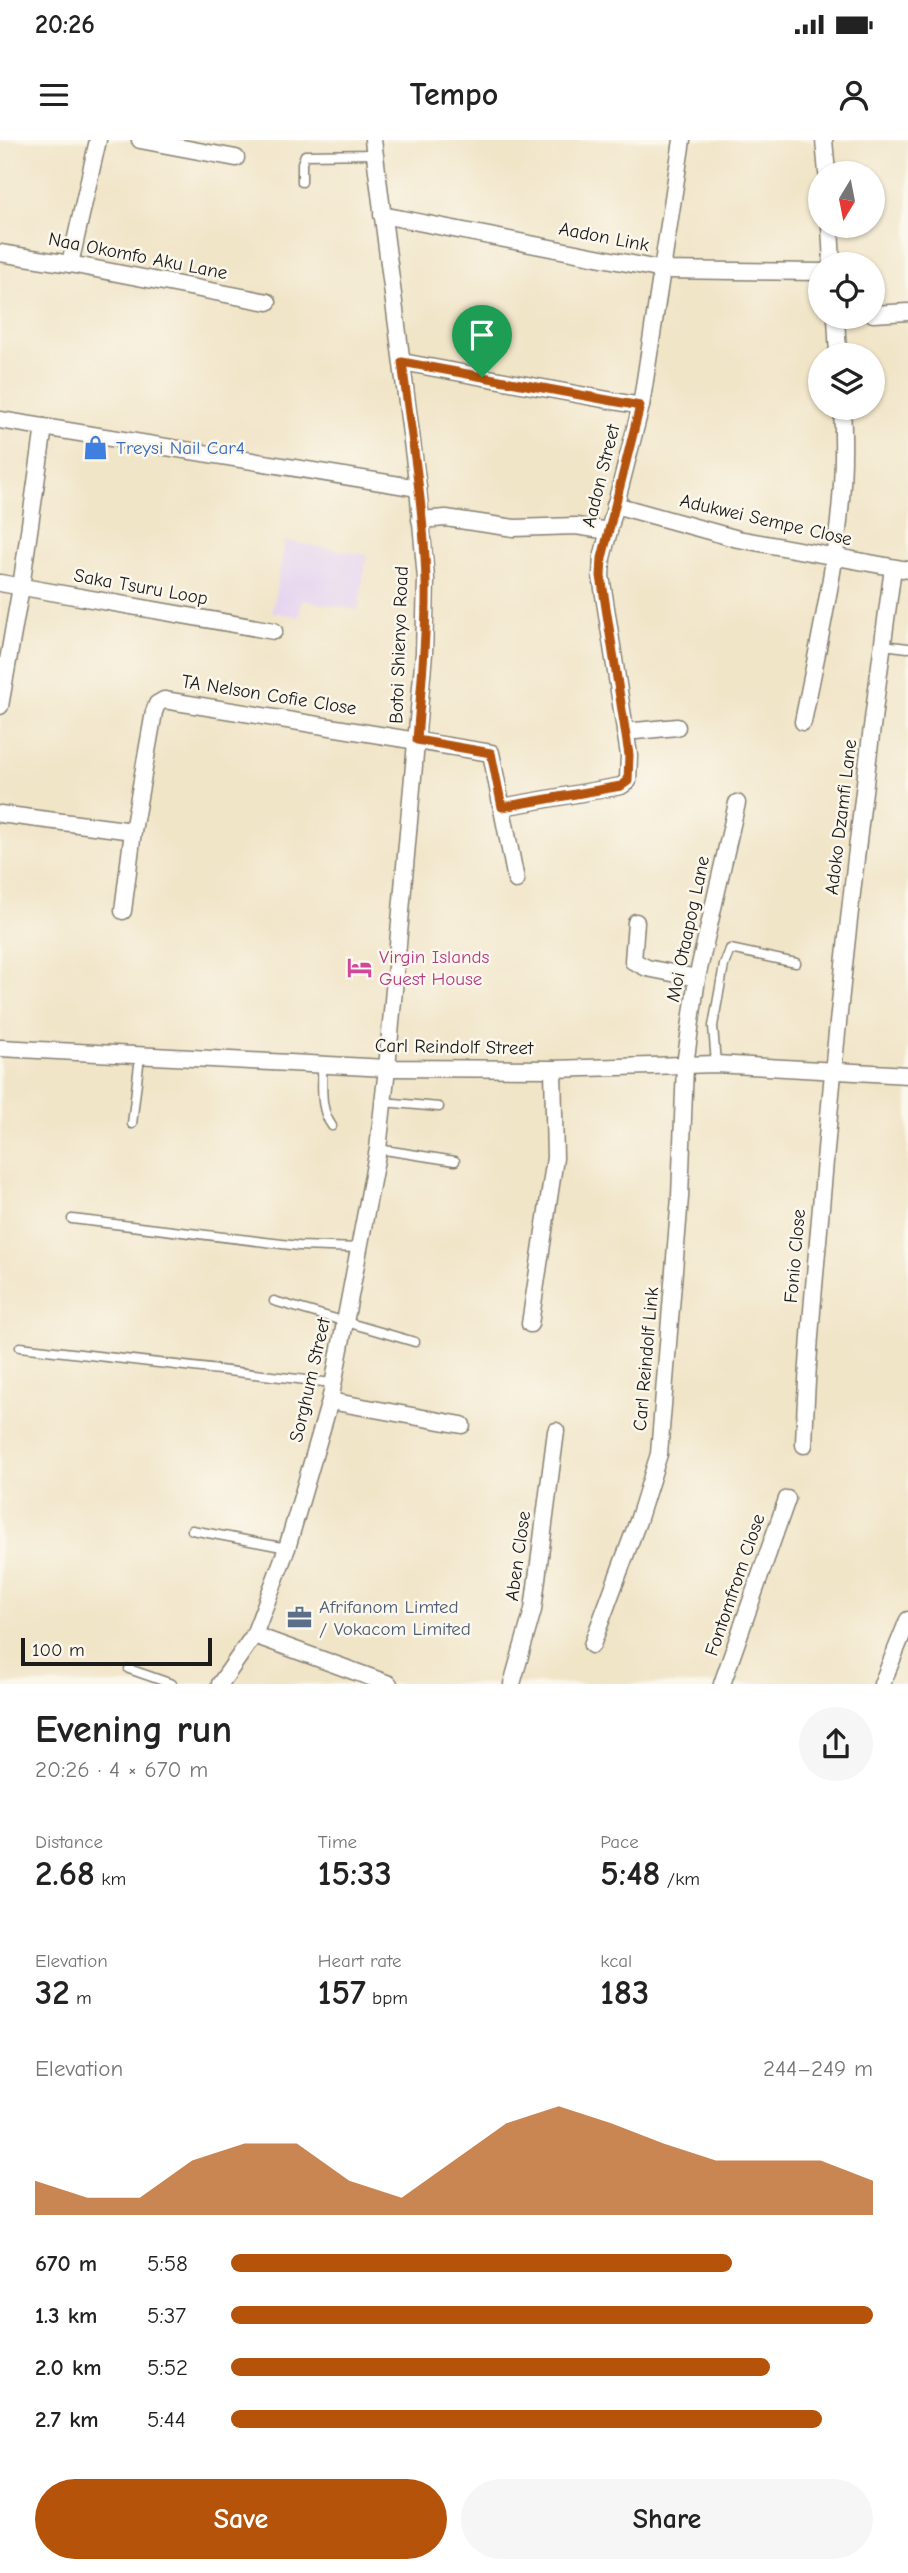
<!DOCTYPE html>
<meta charset="utf-8">
<style>
:root{--surface:#fff;--page:#f6f6f6;--text:#222;--muted:#767676;--accent:#b45309}
body{margin:0;font-family:"Comic Neue",sans-serif;background:var(--page);color:var(--text);height:100vh;display:flex;flex-direction:column;font-size:26px;white-space:nowrap}
*{box-sizing:border-box;margin:0}
p{font-size:23px;color:var(--muted)}
.icon{flex:none;width:38px;height:38px;fill:none;stroke:currentColor;stroke-width:2;stroke-linecap:round;stroke-linejoin:round}
.map{position:relative;height:1544px;overflow:hidden}
.details{display:flex;flex-direction:column;background:var(--surface);flex:1}
.details>*{flex:none}
.needle{width:46px;rotate:190deg}
.controls{position:absolute;left:808px;top:21px;display:grid;gap:14px}
.controls a{display:grid;place-items:center;width:77px;height:77px;border-radius:50%;background:var(--surface);box-shadow:0 2px 5px #0004;font-size:35px}
.scale{position:absolute;left:21px;bottom:18px;width:191px;box-sizing:border-box;padding-left:7px;border:4px solid #1c1c1c;border-top:0;font-size:19px;line-height:24px;white-space:nowrap;color:#1c1c1c;-webkit-text-stroke:5px #fbf7ec;paint-order:stroke}
.pin{position:absolute;display:grid;place-items:center;width:60px;height:60px;color:#fff;margin:-72px -30px;border-radius:50% 50% 50% 0;rotate:-45deg;box-shadow:0 0 7px #0007}
.pin .icon{rotate:45deg}
.round{display:grid;place-items:center;flex:none;width:74px;height:74px;border-radius:37px;background:var(--page)}
.headline{display:flex;align-items:center;justify-content:space-between;height:119px;padding:0 35px}
h1{font-size:38px;font-weight:600;line-height:52px}
.figures{display:grid;grid-template-columns:repeat(3,1fr);gap:10px;height:119px;padding:7px 35px}
.figures div{display:grid;align-content:center}
.figures b{font-size:35px;font-weight:600}
.figures small{font-size:19px;font-weight:400}
.figures p{font-size:19px}
.chart{height:196px;padding:14px 35px}
.chart p{display:flex;justify-content:space-between}
.chart svg{width:100%;height:126px;margin-top:7px;fill:var(--accent);opacity:.7}
.action{display:flex;gap:14px;margin-top:auto;padding:14px 35px}
.action a{flex:1;height:80px;border-radius:42px;background:var(--accent);color:#fff;font-size:28px;font-weight:600;line-height:80px;text-align:center}
.action a+a{background:var(--page);color:var(--text)}
ul{padding:0 35px;list-style:none;font-size:23px}
li{display:grid;grid-template-columns:112px 84px 1fr;align-items:center;height:52px}
li i{height:18px;border-radius:9px;background:var(--accent)}
.status{display:flex;justify-content:space-between;align-items:center;height:49px;padding:0 35px;background:var(--surface);direction:ltr}
.status svg{height:19px;fill:currentColor}
header{display:flex;justify-content:space-between;align-items:center;height:91px;padding:0 35px;background:var(--surface);font-size:32px;font-weight:600}
.map>svg:first-child{display:block}
.built{fill:#e5d3f0}
.lines{fill:none;stroke-linecap:round;stroke-linejoin:round}
.lane-casing{stroke:#868072;stroke-width:11}
.street-casing{stroke:#868072;stroke-width:19}
.lane{stroke:#fff;stroke-width:8}
.street{stroke:#fff;stroke-width:16}
.route-casing{stroke:#fff;stroke-width:14}
.route{stroke:#b45309;stroke-width:9}
.labels{text-anchor:middle;dominant-baseline:central;stroke-width:5;stroke-linejoin:round;paint-order:stroke}
.street-label{font-size:19px;fill:#1c1c1c;stroke:#fbf7ec}
.shop-label{font-size:19px;fill:#366cbe;stroke:#fbf7ec;text-anchor:start}
.hotel-label{font-size:19px;fill:#b23c85;stroke:#fbf7ec;text-anchor:start}
.service-label{font-size:19px;fill:#4e5e75;stroke:#fbf7ec;text-anchor:start}
</style>
<div class="status"><b>20:26</b><svg viewBox="0 0 49 12"><path d="M0 12V9h3v3zM5 12V6h3v6zM10 12V3h3v9zM15 12V0h3v12zM26 1h20v11H26zM47 4h2v5h-2z"/></svg></div>
<header><svg class="icon" aria-label="menu" viewBox="0 0 24 24"><path d="M4 6h16M4 12h16M4 18h16"/></svg>Tempo<svg class="icon" aria-label="person" viewBox="0 0 24 24"><circle cx="12" cy="8" r="4"/><path d="M4 21q1-7 8-7t8 7"/></svg></header>
<div class="map">
<svg width="908" height="1544" viewBox="0 0 908 1544">
<rect width="100%" height="100%" fill="#fbf7ec"/>
<filter id="ink" filterUnits="userSpaceOnUse"><feTurbulence type="fractalNoise" baseFrequency=".0143" numOctaves="2"/><feDisplacementMap in="SourceGraphic" scale="14" xChannelSelector="R" yChannelSelector="G"/><feConvolveMatrix kernelMatrix="1 2 1 2 8 2 1 2 1" color-interpolation-filters="sRGB"/></filter>
<filter id="wash" filterUnits="userSpaceOnUse"><feTurbulence type="fractalNoise" baseFrequency=".00686" numOctaves="4" result="noise"/><feDisplacementMap in="SourceGraphic" scale="28" xChannelSelector="R" yChannelSelector="G"/><feGaussianBlur stdDeviation="1.57" result="paint"/><feColorMatrix in="noise" values="0 0 0 0 0 0 0 0 0 0 0 0 0 0 0 0 0 1.4 0 .05"/><feComposite in="paint" operator="in"/></filter>
<g filter="url(#wash)">
<rect width="100%" height="100%" fill="#f1e5c8"/>
<!-- built -->
<polygon class="built" points="285,401 367,415 358,470 302,460 299,477 272,472"/>
</g>
<g filter="url(#ink)">
<g class="lines">
<defs>
<g id="lane">
<polyline points="302,42 302,23 305,15 375,14"/>
<polyline points="883,505 908,508"/>
<polyline points="716,924 713,886 724,825 730,809 796,823"/>
<path d="M322 925C323 946 319 968 332 986"/>
<polyline points="383,962 439,967"/>
<polyline points="132,984 140,916"/>
<polyline points="378,1009 455,1021"/>
<polyline points="72,1079 299,1106 359,1108"/>
<polyline points="274,1161 415,1202"/>
<polyline points="20,1207 332,1243"/>
<polyline points="192,1390 287,1408"/>
<polyline points="129,1529 172,1544"/>
</g>
<g id="street">
<polyline points="140,0 236,18"/>
<polyline points="824,0 827,33"/>
<polyline points="382,75 663,130 821,132"/>
<polyline points="830,86 832,124"/>
<polyline points="0,113 70,124 268,162"/>
<polyline points="70,124 98,0"/>
<polyline points="873,174 908,172"/>
<polyline points="836,177 838,215"/>
<polyline points="402,222 641,266"/>
<polyline points="0,280 418,348"/>
<polyline points="615,365 738,399 908,430"/>
<polyline points="420,380 446,378 514,388 576,386 609,391"/>
<polyline points="0,443 274,491"/>
<polyline points="0,566 21,447 44,287"/>
<path d="M803 582C824 476 849 378 842 268"/>
<polyline points="625,592 677,587"/>
<polyline points="502,667 621,646 628,641 629,615 601,436 602,418 641,266 682,0"/>
<polyline points="0,674 133,691"/>
<polyline points="123,771 133,691 154,572 157,564 164,560 491,613 516,740"/>
<polyline points="636,782 633,821 647,828 697,838"/>
<polyline points="0,908 387,928 553,929 716,924 908,935"/>
<polyline points="530,1184 555,1018 553,929"/>
<polyline points="330,1261 462,1285"/>
<path d="M804 1305C807 1210 817 1116 825 1021 842 823 866 625 893 428"/>
<polyline points="254,1495 389,1544"/>
<polyline points="592,1505 638,1381 659,1314 680,1057 685,925 697,838 737,663"/>
<polyline points="220,1544 254,1495 287,1408 330,1261 378,1009 387,928 424,513 426,439 418,348 373,0"/>
<polyline points="512,1544 533,1470 556,1291"/>
<polyline points="722,1544 787,1359"/>
<polyline points="882,1544 908,1480"/>
</g>
</defs>
<!-- lane casing -->
<use href="#lane" class="lane-casing"/>
<!-- street casing -->
<use href="#street" class="street-casing"/>
<!-- lane -->
<use href="#lane" class="lane"/>
<!-- street -->
<use href="#street" class="street"/>
</g>
</g>
<g class="lines" filter="url(#ink)">
<defs>
<path id="route" d="M402 222 640 266 602 418 601 436 629 615 628 641 621 646 502 667 491 613 417 600C421 547 427 493 426 440 424 367 411 294 402 222Z"/>
</defs>
<!-- route casing -->
<use href="#route" class="route-casing"/>
<!-- route -->
<use href="#route" class="route"/>
</g>
<!-- icons -->
<defs>
<symbol id="shop-bare" viewBox="-9 -9 18 18"><path d="M-5-2.5h2.3a2.7 3.5 0 0 1 5.4 0H5L5.5 6h-11ZM-1.5-2.5h3a1.5 2.3 0 0 0-3 0Z" fill="#3f7fe0" stroke="#fbf7ec" stroke-width="2.5" paint-order="stroke"/></symbol>
<symbol id="hotel-bare" viewBox="-9 -9 18 18"><path d="M-6-4.5h1.5V1H6V5H4.5V3h-9V5H-6ZM-4 0a1.8 1.8 0 1 1 3.6 0ZM.5 0V-2.5h3Q6-2.5 6 0Z" fill="#d1479c" stroke="#fbf7ec" stroke-width="2.5" paint-order="stroke"/></symbol>
<symbol id="office-bare" viewBox="-9 -9 18 18"><path d="M-6-3h4V-5.5h4V-3h4V5H-6ZM-1-4.5V-3h2v-1.5ZM-6 0V1H6V0Z" fill="#5c6f8a" stroke="#fbf7ec" stroke-width="2.5" paint-order="stroke"/></symbol>
</defs>
<g fill-rule="evenodd">
<use href="#shop-bare" x="78" y="290" width="35" height="35"/>
<use href="#hotel-bare" x="342" y="810" width="35" height="35"/>
<use href="#office-bare" x="282" y="1460" width="35" height="35"/>
</g>
<g class="labels">
<!-- street labels -->
<g class="street-label">
<text transform="translate(604 97) rotate(11)">Aadon Link</text>
<text transform="translate(138 116) rotate(11)">Naa Okomfo Aku Lane</text>
<text transform="translate(601 336) rotate(-76)">Aadon Street</text>
<text transform="translate(766 380) rotate(13)">Adukwei Sempe Close</text>
<text transform="translate(141 447) rotate(10)">Saka Tsuru Loop</text>
<text transform="translate(399 505) rotate(-88)">Botoi Shienyo Road</text>
<text transform="translate(269 555) rotate(9)">TA Nelson Cofie Close</text>
<text transform="translate(841 677) rotate(-83)">Adoko Dzamfi Lane</text>
<text transform="translate(688 789) rotate(-78)">Moi Otaapog Lane</text>
<text transform="translate(454 907) rotate(1)">Carl Reindolf Street</text>
<text transform="translate(795 1116) rotate(-85)">Fonio Close</text>
<text transform="translate(646 1219) rotate(-85)">Carl Reindolf Link</text>
<text transform="translate(310 1240) rotate(-77)">Sorghum Street</text>
<text transform="translate(518 1416) rotate(-82)">Aben Close</text>
<text transform="translate(735 1445) rotate(-71)">Fontomfrom Close</text>
</g>
<!-- shop labels -->
<g class="shop-label">
<text x="116" y="308">Treysi Nail Car4</text>
</g>
<!-- hotel labels -->
<g class="hotel-label">
<text x="379" y="817">Virgin Islands<tspan x="379" dy="22">Guest House</tspan></text>
</g>
<!-- service labels -->
<g class="service-label">
<text x="319" y="1467">Afrifanom Limted<tspan x="319" dy="22">/ Vokacom Limited</tspan></text>
</g>
</g>
</svg>
<div class="controls">
<a><svg class="needle" viewBox="-14 -14 28 28"><path d="M0-13l5 13h-10z" fill="#e53935"/><path d="M0 13l5-13h-10z" fill="#767676"/></svg></a>
<a><svg class="icon" aria-label="locate" viewBox="0 0 24 24"><circle cx="12" cy="12" r="6"/><path d="M12 2v4M12 18v4M2 12h4M18 12h4"/></svg></a>
<a><svg class="icon" aria-label="layers" viewBox="0 0 24 24"><path d="M12 4l9 5-9 5-9-5zM3 14l9 5 9-5"/></svg></a>
</div>
<div class="scale">100 m</div>
<div class="pin" style="left:482px;top:237px;background:#1e9e55"><svg class="icon" aria-label="arrive" viewBox="0 0 24 24"><path d="M6 21V4h12l-3 4 3 4H6"/></svg></div>
</div>
<section class="details">
<div class="headline"><div><h1>Evening run</h1><p>20:26 · 4 × 670 m</p></div><a class="round"><svg class="icon" aria-label="share" viewBox="0 0 24 24"><path d="M12 15V3M7 8l5-5 5 5M5 13v7h14v-7"/></svg></a></div>
<div class="figures">
<div><p>Distance</p><b>2.68<small> km</small></b></div>
<div><p>Time</p><b>15:33</b></div>
<div><p>Pace</p><b>5:48<small> /km</small></b></div>
</div>
<div class="figures">
<div><p>Elevation</p><b>32<small> m</small></b></div>
<div><p>Heart rate</p><b>157<small> bpm</small></b></div>
<div><p>kcal</p><b>183</b></div>
</div>
<div class="chart"><p><span>Elevation</span>244–249 m</p>
<svg viewBox="0 0 160 44" preserveAspectRatio="none"><path d="M0 44V32L10 38L20 38L30 25L40 19L50 19L60 32L70 38L80 25L90 12L100 6L110 12L120 19L130 25L140 25L150 25L160 32V44z"/></svg>
</div>
<ul>
<li><b>670 m</b>5:58<i style="width:78%"></i></li>
<li><b>1.3 km</b>5:37<i style="width:100%"></i></li>
<li><b>2.0 km</b>5:52<i style="width:84%"></i></li>
<li><b>2.7 km</b>5:44<i style="width:92%"></i></li>
</ul>
<div class="action"><a>Save</a><a>Share</a></div>
</section>
